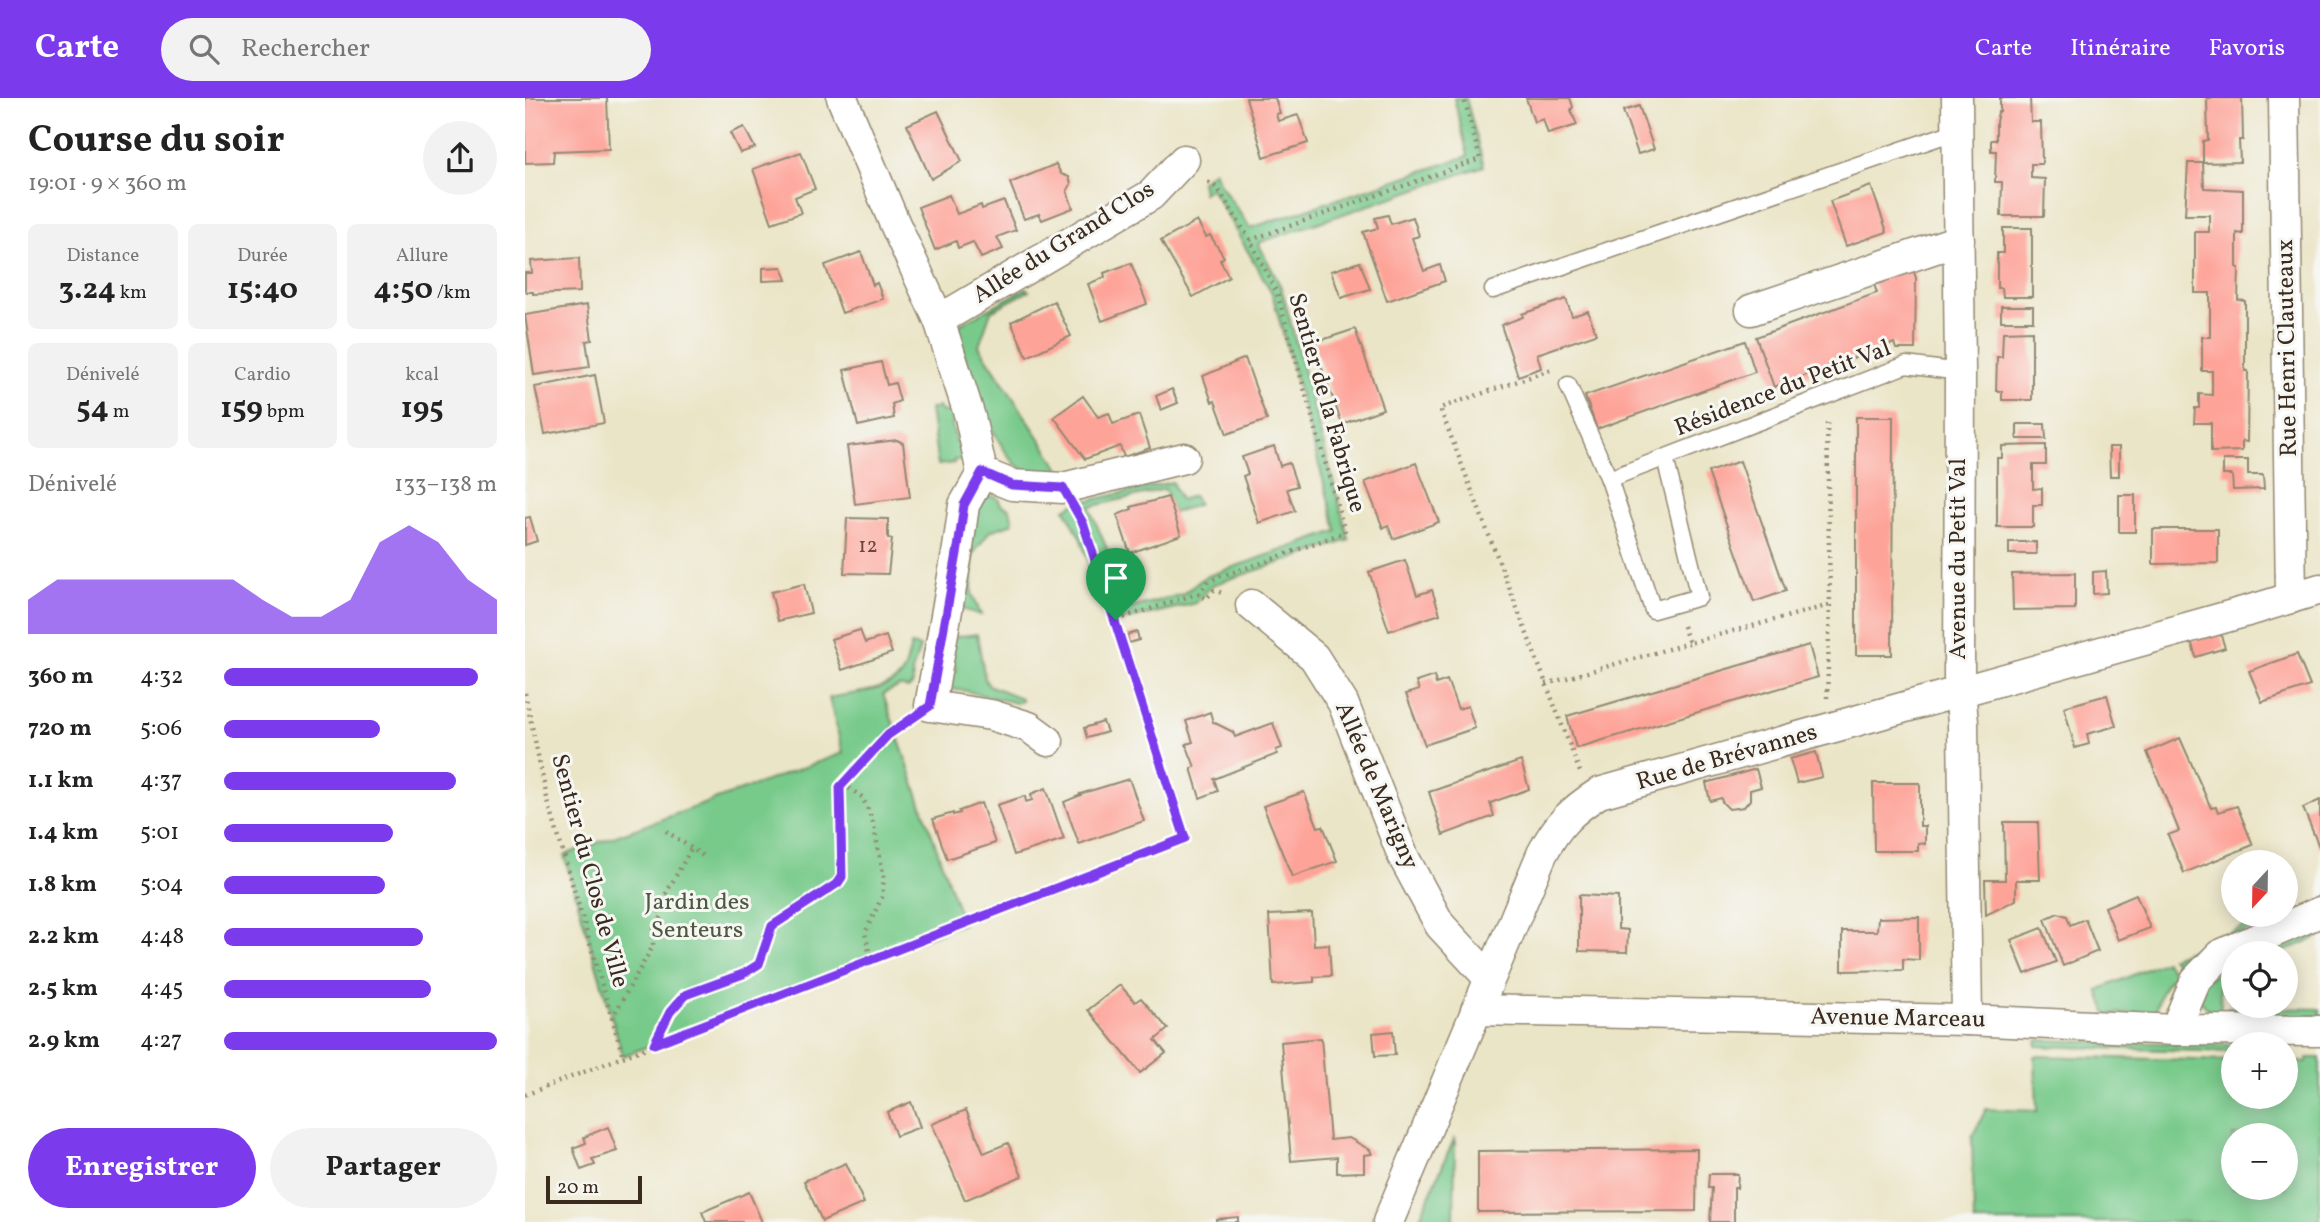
<!DOCTYPE html>
<html lang="fr">
<meta charset="utf-8">
<style>
:root{--surface:#fff;--page:#f2f2f2;--text:#222;--muted:#767676;--accent:#7c3aed}
body{margin:0;font-family:Vollkorn,serif;background:var(--page);color:var(--text);height:100vh;display:flex;flex-direction:column;font-size:26px;white-space:nowrap}
*{box-sizing:border-box;margin:0}
p{font-size:23px;color:var(--muted)}
.icon{flex:none;width:38px;height:38px;fill:none;stroke:currentColor;stroke-width:2;stroke-linecap:round;stroke-linejoin:round}
.map{position:relative;flex:1;overflow:hidden}
.sheet{display:flex;flex-direction:column;background:var(--surface);width:525px}
.sheet>*{flex:none}
.needle{width:46px;rotate:202deg}
.buttons{position:absolute;left:1696px;top:752px;display:grid;gap:14px}
.buttons a{display:grid;place-items:center;width:77px;height:77px;border-radius:50%;background:var(--surface);box-shadow:0 4px 18px #0003;font-size:35px}
.scale{position:absolute;left:21px;bottom:18px;width:96px;box-sizing:border-box;padding-left:7px;border:4px solid #3b2a1e;border-top:0;font-size:19px;line-height:24px;white-space:nowrap;color:#3b2a1e;-webkit-text-stroke:5px #f6f6f2;paint-order:stroke}
.pin{position:absolute;display:grid;place-items:center;width:60px;height:60px;color:#fff;margin:-72px -30px;border-radius:50% 50% 50% 0;rotate:-45deg;box-shadow:0 0 7px #0007}
.pin .icon{rotate:45deg}
.round{display:grid;place-items:center;flex:none;width:74px;height:74px;border-radius:37px;background:var(--page)}
.head{display:flex;align-items:center;justify-content:space-between;height:119px;padding:0 28px}
h1{font-size:38px;font-weight:700;line-height:52px}
.stats{display:grid;grid-template-columns:repeat(3,1fr);gap:10px;height:119px;padding:7px 28px}
.stats div{display:grid;align-content:center;border-radius:10px;background:var(--page);text-align:center}
.stats b{font-size:30px;font-weight:700}
.stats small{font-size:19px;font-weight:400}
.stats p{font-size:19px}
.chart{height:196px;padding:14px 28px}
.chart p{display:flex;justify-content:space-between}
.chart svg{width:100%;height:126px;margin-top:7px;fill:var(--accent);opacity:.7}
.button{display:flex;gap:14px;margin-top:auto;padding:14px 28px}
.button a{flex:1;height:80px;border-radius:42px;background:var(--accent);color:#fff;font-size:28px;font-weight:700;line-height:80px;text-align:center}
.button a+a{background:var(--page);color:var(--text)}
ul{padding:0 28px;list-style:none;font-size:23px}
li{display:grid;grid-template-columns:112px 84px 1fr;align-items:center;height:52px}
li i{height:18px;border-radius:9px;background:var(--accent)}
header{display:flex;align-items:center;gap:42px;box-sizing:border-box;height:98px;padding:0 35px;background:var(--accent);color:#fff}
header strong{font-size:33px}
nav{display:flex;gap:38px;margin-inline-start:auto;font-size:24px}
.search{width:490px;height:63px;background:var(--page);display:flex;align-items:center;gap:18px;box-sizing:border-box;padding:0 24px;border-radius:38px;color:var(--muted);font-size:26px}
main{display:flex;flex:1;min-height:0}
.map>svg:first-child{display:block}
.green{fill:#78ca8b;stroke:#5a7a54;stroke-width:2;fill-rule:evenodd}
.building{fill:#fea398}
.lines{fill:none;stroke-linecap:round;stroke-linejoin:round}
.service-casing{stroke:#938872;stroke-width:19}
.minor-casing{stroke:#938872;stroke-width:33}
.path{stroke:#938872;stroke-width:4.5;stroke-dasharray:2 5;stroke-linecap:butt}
.service{stroke:#fff;stroke-width:16}
.minor{stroke:#fff;stroke-width:30}
.route-casing{stroke:#fff;stroke-width:14}
.route{stroke:#7c3aed;stroke-width:9}
.labels{text-anchor:middle;dominant-baseline:central;stroke-width:6;stroke-linejoin:round;paint-order:stroke}
.number-label{font-size:21px;fill:#6c483c}
.street-label{font-size:24px;fill:#3b2a1e;stroke:#f6f6f2}
.park-label{font-size:24px;fill:#4d5a3f;stroke:#f6f6f2}
</style>
<header>
<strong>Carte</strong>
<div class="search"><svg class="icon" aria-label="search" viewBox="0 0 24 24"><circle cx="10" cy="10" r="6"/><path d="M15 15l6 6"/></svg>Rechercher</div>
<nav><a>Carte</a><a>Itinéraire</a><a>Favoris</a></nav>
</header>
<main>
<section class="sheet">
<div class="head"><div><h1>Course du soir</h1><p>19:01 · 9 × 360 m</p></div><a class="round"><svg class="icon" aria-label="share" viewBox="0 0 24 24"><path d="M12 15V3M7 8l5-5 5 5M5 13v7h14v-7"/></svg></a></div>
<div class="stats">
<div><p>Distance</p><b>3.24<small> km</small></b></div>
<div><p>Durée</p><b>15:40</b></div>
<div><p>Allure</p><b>4:50<small> /km</small></b></div>
</div>
<div class="stats">
<div><p>Dénivelé</p><b>54<small> m</small></b></div>
<div><p>Cardio</p><b>159<small> bpm</small></b></div>
<div><p>kcal</p><b>195</b></div>
</div>
<div class="chart"><p><span>Dénivelé</span>133–138 m</p>
<svg viewBox="0 0 160 44" preserveAspectRatio="none"><path d="M0 44V32L10 25L20 25L30 25L40 25L50 25L60 25L70 25L80 32L90 38L100 38L110 32L120 12L130 6L140 12L150 25L160 32V44z"/></svg>
</div>
<ul>
<li><b>360 m</b>4:32<i style="width:93%"></i></li>
<li><b>720 m</b>5:06<i style="width:57%"></i></li>
<li><b>1.1 km</b>4:37<i style="width:85%"></i></li>
<li><b>1.4 km</b>5:01<i style="width:62%"></i></li>
<li><b>1.8 km</b>5:04<i style="width:59%"></i></li>
<li><b>2.2 km</b>4:48<i style="width:73%"></i></li>
<li><b>2.5 km</b>4:45<i style="width:76%"></i></li>
<li><b>2.9 km</b>4:27<i style="width:100%"></i></li>
</ul>
<div class="button"><a>Enregistrer</a><a>Partager</a></div>
</section>
<div class="map">
<svg width="1795" height="1124" viewBox="0 0 1795 1124">
<rect width="100%" height="100%" fill="#f6f6f2"/>
<filter id="ink" filterUnits="userSpaceOnUse"><feTurbulence type="fractalNoise" baseFrequency=".0143" numOctaves="2"/><feDisplacementMap in="SourceGraphic" scale="14" xChannelSelector="R" yChannelSelector="G"/><feConvolveMatrix kernelMatrix="1 2 1 2 8 2 1 2 1" color-interpolation-filters="sRGB"/></filter>
<filter id="wash" filterUnits="userSpaceOnUse"><feTurbulence type="fractalNoise" baseFrequency=".00686" numOctaves="4" result="noise"/><feDisplacementMap in="SourceGraphic" scale="28" xChannelSelector="R" yChannelSelector="G"/><feGaussianBlur stdDeviation="1.57" result="paint"/><feColorMatrix in="noise" values="0 0 0 0 0 0 0 0 0 0 0 0 0 0 0 0 0 1.4 0 .05"/><feComposite in="paint" operator="in"/></filter>
<g filter="url(#wash)">
<rect width="100%" height="100%" fill="#ebe5c7"/>
<!-- green -->
<g class="green">
<polygon points="929,0 941,0 959,68 733,145 756,189 824,442 687,487 671,505 584,526 555,439 540,411 551,405 551,400 561,399 562,403 647,384 655,402 668,398 674,406 648,415 640,391 564,409 586,460 602,511 658,496 680,479 812,433 747,195 686,90 678,95 676,83 689,73 695,86 725,130 943,58"/>
<polygon points="501,190 504,193 466,213 454,248 542,382 504,376 490,366 478,350 451,302 433,234 434,227"/>
<polygon points="413,309 415,313 424,314 425,317 431,345 440,345 438,362 429,362 429,365 413,367 405,311"/>
<polygon points="467,398 473,400 476,407 485,411 488,425 465,433 448,456 447,496 456,517 434,510 453,407 456,408 461,399"/>
<path d="M452 536 460 581 463 587 496 600 497 603 491 605 437 592C430 593 428 591 423 586L424 575 432 572 427 564 428 539Z"/>
<path d="M386 547 395 549 387 574 388 586 383 591 375 588 358 596 438 826 98 958 39 757 318 655 304 600C322 596 362 593 375 579 382 571 383 557 386 547Z"/>
<polygon points="1746,817 1756,818 1669,856 1655,871 1646,860"/>
<polygon points="1795,830 1795,838 1753,856 1734,856"/>
<path d="M1640 863 1650 876C1637 887 1634 899 1630 915L1582 916 1573 892Z"/>
<polygon points="1708,867 1708,875 1694,881 1696,906 1694,917 1686,914 1675,903 1680,882"/>
<polygon points="1703,909 1795,911 1795,919 1702,917"/>
<polygon points="1512,942 1708,947 1708,954 1511,948"/>
<path d="M1510 958 1708 963V999H1760L1761 964H1782V960H1795V1124H1449L1447 1039 1461 1011 1512 1013ZM1708 1038H1760V1090H1708Z"/>
<polygon points="930,1039 929,1124 893,1124"/>
</g>
<g id="blocks">
<!-- building -->
<g class="building">
<polygon points="0,0 82,0 84,51 29,53 28,64 0,65"/>
<polygon points="721,0 750,0 755,15 751,16 753,23 773,17 783,45 739,59"/>
<polygon points="1001,0 1045,0 1048,9 1046,12 1052,27 1023,36 1018,21 1009,24"/>
<polygon points="1475,0 1505,0 1506,24 1516,24 1517,66 1506,66 1506,80 1520,81 1519,118 1476,118 1477,84 1470,84 1471,53 1466,53 1466,42 1471,42 1471,24 1473,14 1475,14"/>
<polygon points="1682,0 1717,0 1718,42 1714,42 1715,64 1678,65 1678,43 1683,42"/>
<polygon points="1114,8 1129,51 1113,56 1098,13"/>
<polygon points="413,13 437,63 406,81 382,27"/>
<polygon points="219,29 230,50 215,55 205,35"/>
<polygon points="276,54 290,91 270,99 276,115 247,125 228,71"/>
<polygon points="1663,65 1678,65 1679,90 1718,92 1718,136 1712,135 1712,169 1714,170 1713,202 1720,203 1720,273 1723,273 1722,344 1717,343 1717,353 1686,354 1686,325 1669,325 1670,310 1674,310 1674,296 1687,297 1687,273 1677,273 1677,239 1685,239 1685,195 1670,195 1670,134 1684,134 1684,117 1660,117"/>
<polygon points="531,66 536,76 544,79 546,86 542,93 548,110 517,122 514,116 499,121 485,85"/>
<polygon points="1346,88 1362,134 1321,148 1305,103"/>
<polygon points="424,97 432,116 456,107 457,111 479,103 491,132 472,139 478,151 456,160 448,144 433,150 431,143 410,152 393,109"/>
<polygon points="863,117 866,126 888,119 894,138 887,140 899,173 915,167 920,183 862,203 838,134 853,130 850,120"/>
<polygon points="672,123 681,139 685,137 699,159 695,162 704,179 668,199 636,143"/>
<polygon points="1478,130 1507,130 1507,199 1478,199 1477,190 1472,190 1472,155 1478,155"/>
<polygon points="336,154 348,187 352,185 358,201 317,215 300,167"/>
<polygon points="54,160 55,194 8,196 8,194 0,194 0,175 7,175 6,163"/>
<polygon points="835,164 845,191 816,200 806,173"/>
<polygon points="606,165 622,206 577,223 563,186 580,179 579,175"/>
<polygon points="1387,168 1391,180 1390,251 1371,251 1369,245 1249,289 1231,239 1352,195 1347,181"/>
<polygon points="257,169 262,182 238,183 238,170"/>
<polygon points="1041,201 1047,218 1063,213 1071,236 1012,256 1016,270 993,278 976,227 998,219 997,216"/>
<polygon points="529,203 546,238 502,259 486,224"/>
<polygon points="62,207 67,242 61,243 65,269 9,277 0,217"/>
<rect x="1476" y="208" width="32" height="15"/>
<polygon points="830,231 858,311 817,326 788,245"/>
<polygon points="1507,233 1507,302 1477,302 1477,293 1471,293 1472,259 1477,259 1478,234"/>
<polygon points="1220,243 1230,274 1072,331 1060,298"/>
<polygon points="720,260 742,322 702,336 690,303 687,304 678,278"/>
<polygon points="356,264 362,287 370,285 375,303 367,306 369,320 333,328 319,272"/>
<polygon points="70,277 79,325 20,336 10,289"/>
<polygon points="647,291 653,305 636,312 631,298"/>
<polygon points="558,298 573,319 584,315 588,326 614,317 625,350 599,359 595,348 560,361 529,319"/>
<polygon points="1331,319 1368,319 1367,557 1331,557"/>
<polygon points="1492,326 1520,326 1521,341 1492,341"/>
<polygon points="372,342 378,345 385,399 330,406 322,348"/>
<polygon points="1521,347 1521,367 1508,367 1508,391 1517,390 1517,407 1508,407 1508,429 1472,429 1472,360 1477,360 1477,348"/>
<polygon points="749,348 755,368 764,365 772,388 762,391 770,413 734,425 718,378 723,376 717,359"/>
<polygon points="1584,349 1594,349 1594,378 1585,378"/>
<polygon points="1698,362 1723,362 1723,377 1738,377 1739,391 1708,392 1707,377 1698,377"/>
<polygon points="1215,363 1261,493 1229,504 1183,374"/>
<polygon points="891,365 914,424 868,441 863,427 858,430 840,384"/>
<rect x="1594" y="397" width="16" height="37"/>
<polygon points="643,399 656,437 605,455 592,417 607,411 606,409"/>
<polygon points="5,419 12,443 0,447 0,420"/>
<polygon points="322,420 363,421 363,440 367,441 363,476 319,475"/>
<polygon points="1628,431 1693,431 1693,465 1628,466"/>
<rect x="1484" y="444" width="27" height="12"/>
<polygon points="880,462 892,497 907,492 915,516 864,533 844,474"/>
<polygon points="1581,473 1582,495 1568,496 1568,474"/>
<polygon points="1550,475 1550,511 1488,512 1487,476"/>
<polygon points="279,486 286,515 253,523 246,494"/>
<polygon points="335,532 340,545 361,538 367,555 317,572 306,541"/>
<polygon points="612,534 614,542 604,545 602,537"/>
<polygon points="1695,534 1700,550 1671,559 1666,543"/>
<polygon points="1284,547 1293,579 1051,650 1042,618"/>
<polygon points="1772,556 1785,588 1737,604 1724,573"/>
<polygon points="909,578 911,586 922,582 933,611 943,608 950,630 900,647 881,596 894,592 891,584"/>
<polygon points="1582,597 1591,628 1562,636 1564,646 1550,650 1539,609"/>
<polygon points="685,614 688,624 708,634 710,639 748,625 757,650 751,652 752,656 689,681 693,693 675,700 666,670 670,669 661,646 668,644 661,623"/>
<polygon points="578,624 582,634 562,640 559,630"/>
<polygon points="1655,640 1686,710 1691,709 1693,714 1712,708 1728,747 1659,775 1643,737 1654,733 1622,654"/>
<polygon points="1291,654 1297,679 1272,685 1265,661"/>
<polygon points="996,663 1004,691 965,705 969,718 918,737 904,694"/>
<polygon points="1231,671 1236,689 1225,692 1225,702 1219,709 1204,711 1197,704 1196,700 1185,703 1181,685"/>
<polygon points="604,681 619,723 554,746 539,704 556,697 555,696"/>
<polygon points="1348,685 1395,685 1395,728 1400,728 1400,746 1393,745 1393,753 1349,753"/>
<polygon points="521,690 539,741 489,757 472,707 500,698 501,704 507,702 506,696"/>
<polygon points="779,694 793,729 798,728 812,763 767,779 738,708"/>
<polygon points="1795,702 1795,751 1778,710"/>
<polygon points="456,705 470,745 422,761 408,721 428,715 428,717 435,715 434,713"/>
<polygon points="1479,724 1513,724 1515,782 1491,782 1491,802 1461,817 1460,782 1480,782"/>
<polygon points="1611,796 1625,830 1593,842 1580,809"/>
<polygon points="1054,797 1093,799 1093,831 1103,832 1102,854 1054,853"/>
<polygon points="787,815 789,847 804,846 806,878 789,879 789,884 748,887 744,817"/>
<polygon points="1533,815 1542,818 1545,827 1560,821 1573,853 1538,868 1520,821"/>
<polygon points="1394,819 1394,862 1378,861 1378,872 1317,873 1317,833 1352,833 1353,820"/>
<polygon points="1517,830 1531,864 1500,876 1486,842"/>
<polygon points="595,887 610,904 616,900 643,931 630,942 641,955 615,975 563,912"/>
<polygon points="868,933 870,957 850,958 848,935"/>
<polygon points="796,940 805,1042 824,1040 845,1052 847,1056 839,1057 839,1074 812,1075 812,1059 766,1063 756,944"/>
<polygon points="386,1004 395,1029 371,1038 362,1014"/>
<polygon points="441,1012 459,1055 483,1045 497,1078 440,1102 407,1026"/>
<polygon points="83,1029 92,1053 67,1061 70,1067 56,1072 48,1050 61,1045 59,1039"/>
<polygon points="1172,1051 1171,1113 953,1114 953,1053"/>
<polygon points="321,1065 339,1105 297,1123 279,1083"/>
<polygon points="1184,1076 1213,1076 1212,1090 1209,1090 1209,1124 1185,1124 1187,1090 1183,1090"/>
<polygon points="224,1094 237,1124 181,1124 177,1114"/>
<polygon points="713,1119 713,1124 691,1124 691,1121"/>
</g>
</g>
</g>
<g filter="url(#ink)">
<use href="#blocks" fill-opacity="0" stroke="#938872" stroke-width="2"/>
<g class="lines">
<defs>
<g id="service">
<polyline points="968,192 1432,33"/>
<polyline points="1043,287 1084,381 1128,512 1174,499 1140,360"/>
<polyline points="1084,381 1381,267 1435,274"/>
</g>
<g id="minor">
<polyline points="317,0 369,124 414,222 445,319 457,375 439,407 433,450 405,608 466,617 504,629 523,643"/>
<polyline points="1432,0 1435,274 1434,579 1438,625 1442,922"/>
<polyline points="1759,0 1766,500"/>
<polyline points="1226,212 1434,142"/>
<polyline points="414,222 626,97 659,62"/>
<polyline points="457,375 487,387 538,390 659,360"/>
<polyline points="726,507 789,559 818,605 878,758 915,827 964,880"/>
<polyline points="951,912 1442,922 1650,932 1795,933"/>
<polyline points="1650,932 1671,882 1695,857 1795,814"/>
<path d="M863 1124 1017 756C1032 727 1046 713 1074 695L1733 510 1795 491"/>
</g>
</defs>
<!-- service casing -->
<use href="#service" class="service-casing"/>
<!-- minor casing -->
<use href="#minor" class="minor-casing"/>
<!-- path -->
<g class="path">
<polyline points="725,142 955,61 939,0"/>
<polyline points="1025,272 915,310 1055,674"/>
<polyline points="554,417 558,425 591,522"/>
<polyline points="674,496 683,484 696,478 734,466 820,434 752,195 725,142 693,91 685,85 680,85"/>
<polyline points="1158,528 1164,545 1305,507"/>
<polyline points="1021,586 1164,545"/>
<polyline points="0,595 22,700 98,958"/>
<polyline points="1302,600 1305,507 1302,322"/>
<polyline points="318,686 337,699 342,709 348,724 359,780 357,799 340,835 346,862"/>
<polyline points="141,733 181,760"/>
<polyline points="87,920 128,848 128,834 137,818 133,810 166,751"/>
<polyline points="130,945 145,914 160,897 218,876 234,866 247,828 312,785 317,779 317,773 315,689 363,637 381,625"/>
<polyline points="0,997 660,740 591,522 668,497 674,496 681,501 689,492 700,496"/>
</g>
<!-- service -->
<use href="#service" class="service"/>
<!-- minor -->
<use href="#minor" class="minor"/>
</g>
</g>
<g class="lines" filter="url(#ink)">
<defs>
<polygon id="route" points="457,374 487,387 538,390 558,425 660,740 129,946 145,914 160,897 218,876 234,866 247,828 313,785 317,779 315,689 363,637 405,608 433,450 439,407"/>
</defs>
<!-- route casing -->
<use href="#route" class="route-casing"/>
<!-- route -->
<use href="#route" class="route"/>
</g>
<g class="labels">
<!-- number labels -->
<g class="number-label">
<text x="343" y="448">12</text>
</g>
<!-- street labels -->
<g class="street-label">
<text transform="translate(539 145) rotate(-32)">Allée du Grand Clos</text>
<text transform="translate(1763 250) rotate(-91)">Rue Henri Clauteaux</text>
<text transform="translate(1258 291) rotate(-21)">Résidence du Petit Val</text>
<text transform="translate(801 305) rotate(74)">Sentier de la Fabrique</text>
<text transform="translate(1434 461) rotate(-90)">Avenue du Petit Val</text>
<text transform="translate(1202 660) rotate(-16)">Rue de Brévannes</text>
<text transform="translate(851 688) rotate(67)">Allée de Marigny</text>
<text transform="translate(64 773) rotate(75)">Sentier du Clos de Ville</text>
<text transform="translate(1373 921) rotate(1)">Avenue Marceau</text>
</g>
<!-- park labels -->
<g class="park-label">
<text x="172" y="805">Jardin des<tspan x="172" dy="28">Senteurs</tspan></text>
</g>
</g>
</svg>
<div class="buttons">
<a><svg class="needle" viewBox="-14 -14 28 28"><path d="M0-13l5 13h-10z" fill="#e53935"/><path d="M0 13l5-13h-10z" fill="#767676"/></svg></a>
<a><svg class="icon" aria-label="locate" viewBox="0 0 24 24"><circle cx="12" cy="12" r="6"/><path d="M12 2v4M12 18v4M2 12h4M18 12h4"/></svg></a>
<a>+</a>
<a>−</a>
</div>
<div class="scale">20 m</div>
<div class="pin" style="left:591px;top:522px;background:#1e9e55"><svg class="icon" aria-label="arrive" viewBox="0 0 24 24"><path d="M6 21V4h12l-3 4 3 4H6"/></svg></div>
</div>
</main>
